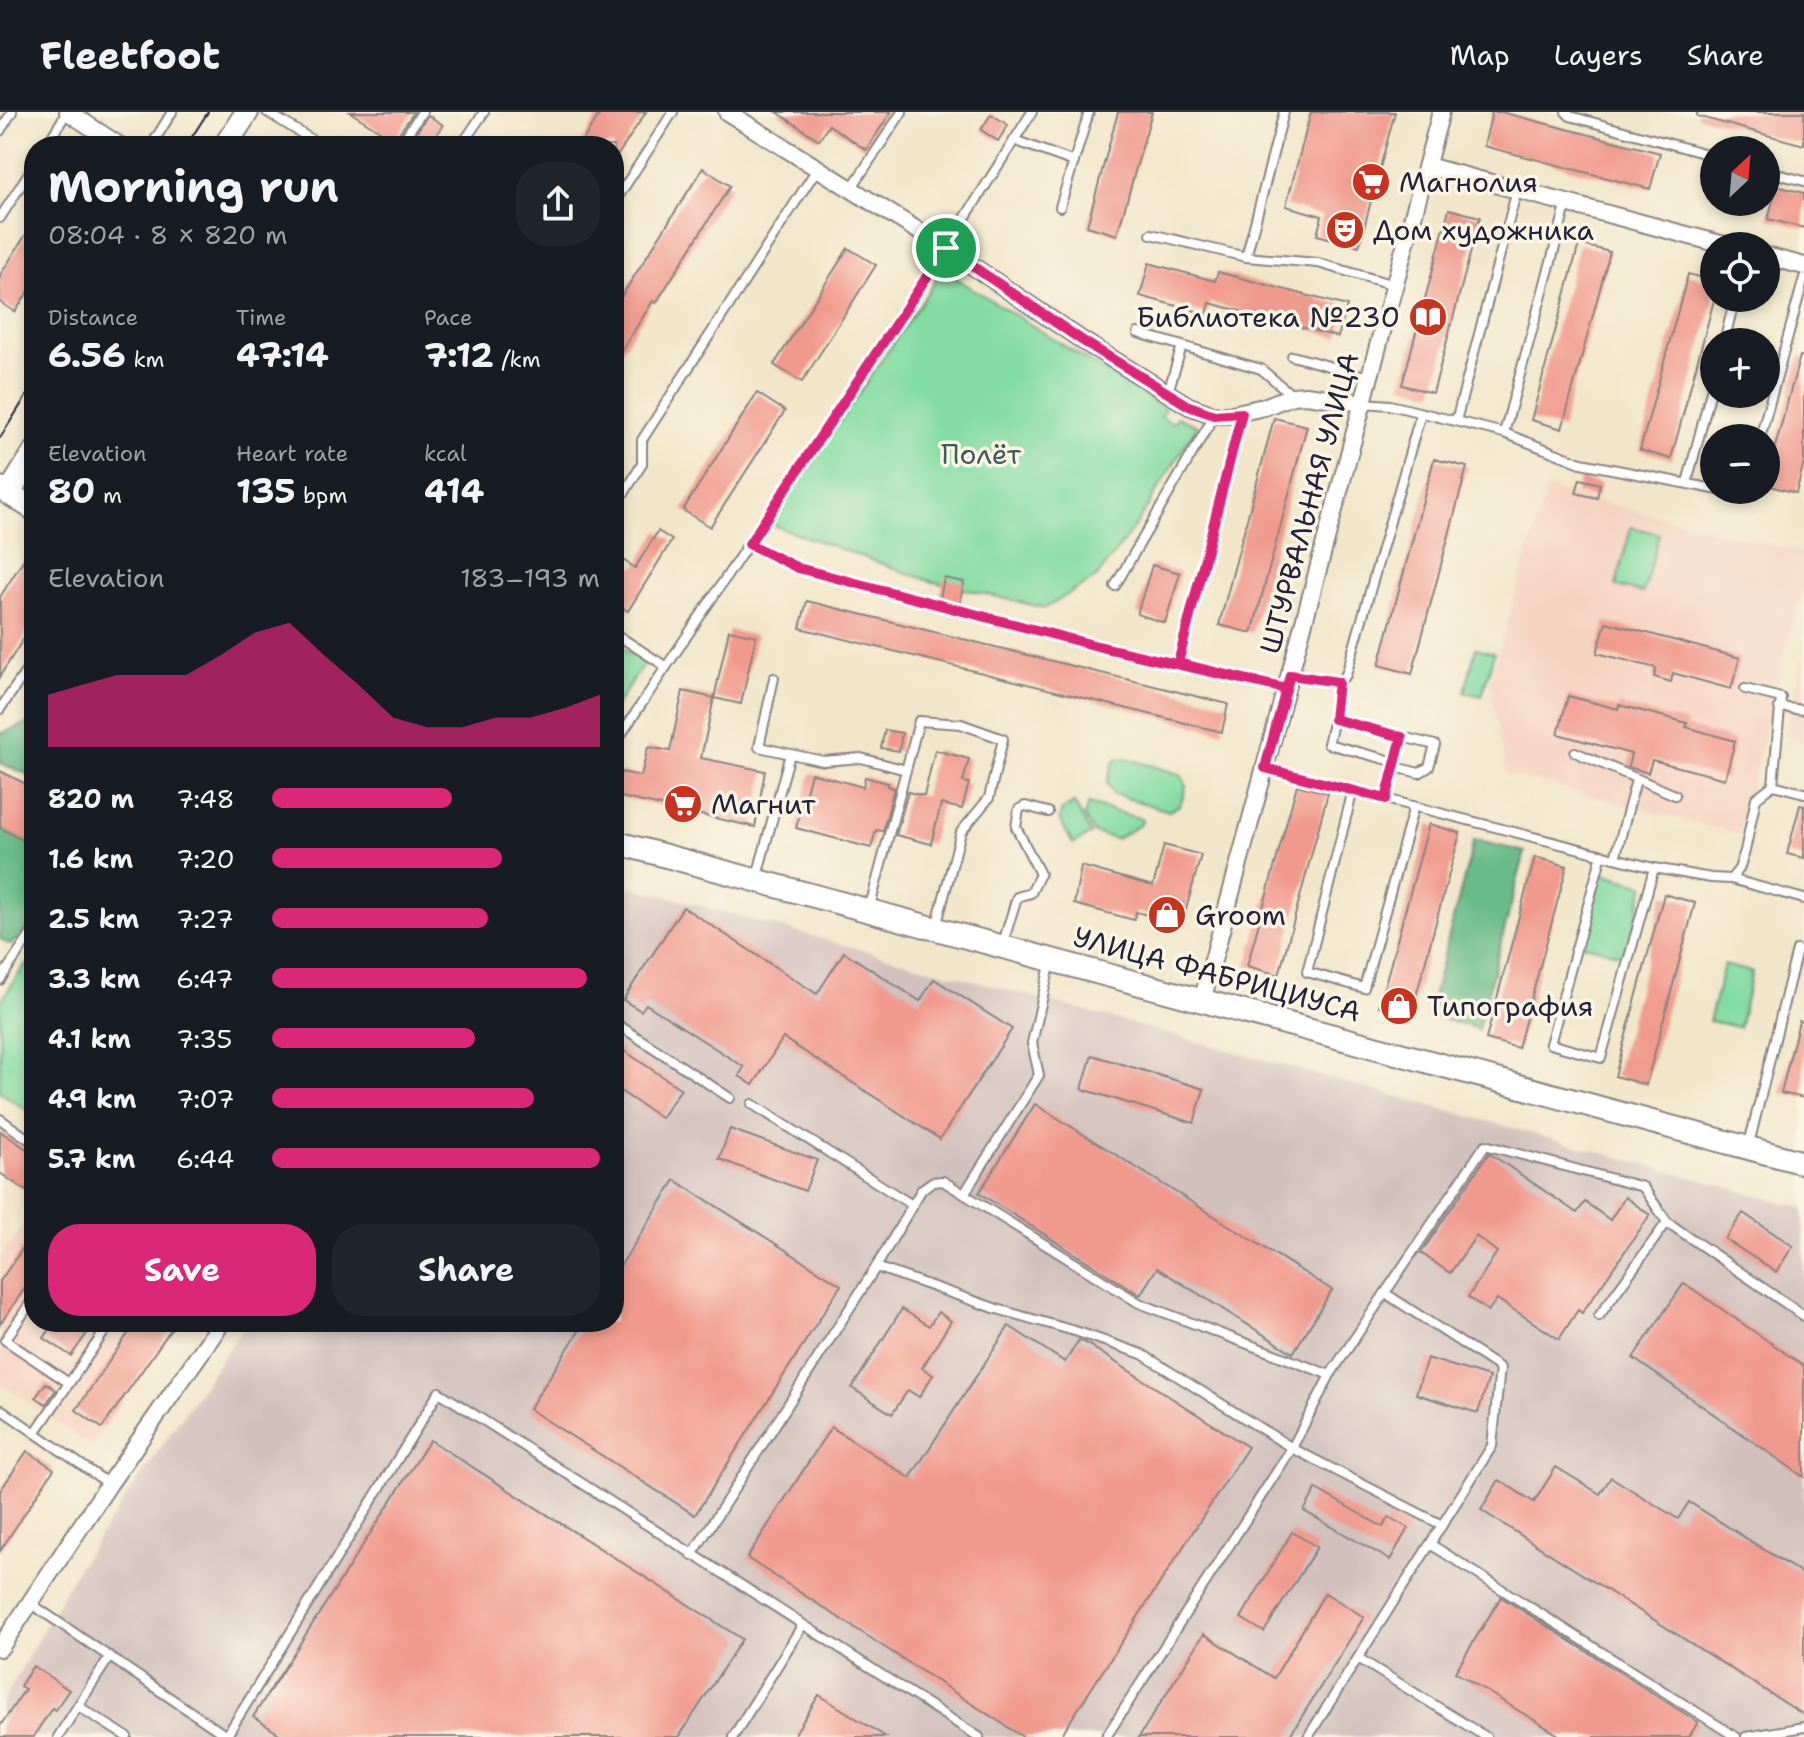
<!DOCTYPE html>
<meta charset="utf-8">
<style>
:root{--surface:#171b24;--page:#20242c;--text:#f1f3f6;--muted:#9ea1a6;--line:#363941;--accent:#db2777}
body{margin:0;font-family:"Shantell Sans",sans-serif;background:var(--page);color:var(--text);height:100vh;display:flex;flex-direction:column;font-size:30px;white-space:nowrap}
*{box-sizing:border-box;margin:0}
p{font-size:26px;color:var(--muted)}
.icon{flex:none;width:44px;height:44px;fill:none;stroke:currentColor;stroke-width:2;stroke-linecap:round;stroke-linejoin:round}
.map{position:relative;flex:1;overflow:hidden}
.details{position:absolute;left:24px;top:24px;width:600px;height:1196px;display:flex;flex-direction:column;background:var(--surface);border-radius:32px;box-shadow:0 4px 12px #0003}
.details>*{flex:none}
.needle{width:52px;rotate:26deg}
.controls{position:absolute;left:1700px;top:24px;display:grid;gap:16px}
.controls a{display:grid;place-items:center;width:80px;height:80px;border-radius:50%;background:var(--surface);box-shadow:0 4px 12px #0003;font-size:40px}
.pin{position:absolute;display:grid;place-items:center;width:68px;height:68px;color:#fff;margin:-34px;border:4px solid #fff;border-radius:50%;box-shadow:0 2px 8px #0007}
.round{display:grid;place-items:center;flex:none;width:84px;height:84px;border-radius:32px;background:var(--page)}
.head{display:flex;align-items:center;justify-content:space-between;height:136px;padding:0 24px}
h1{font-size:44px;font-weight:700;line-height:60px}
.figures{display:grid;grid-template-columns:repeat(3,1fr);gap:12px;height:136px;padding:8px 24px}
.figures div{display:grid;align-content:center}
.figures b{font-size:34px;font-weight:700}
.figures small{font-size:22px;font-weight:400}
.figures p{font-size:22px}
.chart{height:224px;padding:16px 24px}
.chart p{display:flex;justify-content:space-between}
.chart svg{width:100%;height:144px;margin-top:8px;fill:var(--accent);opacity:.7}
.action{display:flex;gap:16px;margin-top:auto;padding:16px 24px}
.action a{flex:1;height:92px;border-radius:32px;background:var(--accent);color:#fff;font-size:32px;font-weight:700;line-height:92px;text-align:center}
.action a+a{background:var(--page);color:var(--text)}
ul{padding:0 24px;list-style:none;font-size:26px}
li{display:grid;grid-template-columns:128px 96px 1fr;align-items:center;height:60px}
li i{height:20px;border-radius:10px;background:var(--accent)}
header{display:flex;align-items:center;gap:48px;box-sizing:border-box;height:112px;padding:0 40px;background:var(--surface);border-bottom:2px solid var(--line)}
header strong{font-size:38px}
nav{display:flex;gap:44px;margin-inline-start:auto;font-size:28px}
.map>svg:first-child{display:block}
.built{fill:#f5d3c1}
.industrial{fill:#d1c0bc}
.green{fill:#82dca1;stroke:#527f6e;stroke-width:2}
.forest{fill:#69bc87;stroke:#466f61;stroke-width:2}
.building{fill:#f09a8d}
.lines{fill:none;stroke-linecap:round;stroke-linejoin:round}
.service-casing{stroke:#8a8482;stroke-width:12}
.minor-casing{stroke:#8a8482;stroke-width:20}
.secondary-casing{stroke:#8a8482;stroke-width:26}
.service{stroke:#fff;stroke-width:8}
.minor{stroke:#fff;stroke-width:16}
.secondary{stroke:#fff;stroke-width:22}
.tram{stroke:#22223b;stroke-width:2}
.route-casing{stroke:#fff;stroke-width:16}
.route{stroke:#db2777;stroke-width:10}
.labels{text-anchor:middle;dominant-baseline:central;stroke-width:7;stroke-linejoin:round;paint-order:stroke}
.poi-label{font-size:28px;fill:#22223b;stroke:#fcf5e5;text-anchor:start}
.park-label{font-size:28px;fill:#3f5a5a;stroke:#fcf5e5}
.street-label{font-size:28px;fill:#22223b;stroke:#fcf5e5}
</style>
<header>
<strong>Fleetfoot</strong>
<nav><a>Map</a><a>Layers</a><a>Share</a></nav>
</header>
<div class="map">
<svg width="1804" height="1625" viewBox="0 0 1804 1625">
<rect width="100%" height="100%" fill="#fcf5e5"/>
<filter id="ink" filterUnits="userSpaceOnUse"><feTurbulence type="fractalNoise" baseFrequency=".0125" numOctaves="2"/><feDisplacementMap in="SourceGraphic" scale="16" xChannelSelector="R" yChannelSelector="G"/><feConvolveMatrix kernelMatrix="1 2 1 2 8 2 1 2 1" color-interpolation-filters="sRGB"/></filter>
<filter id="wash" filterUnits="userSpaceOnUse"><feTurbulence type="fractalNoise" baseFrequency=".006" numOctaves="4" result="noise"/><feDisplacementMap in="SourceGraphic" scale="32" xChannelSelector="R" yChannelSelector="G"/><feGaussianBlur stdDeviation="1.8" result="paint"/><feColorMatrix in="noise" values="0 0 0 0 0 0 0 0 0 0 0 0 0 0 0 0 0 1.4 0 .05"/><feComposite in="paint" operator="in"/></filter>
<g filter="url(#wash)">
<rect width="100%" height="100%" fill="#f1e6c9"/>
<!-- built -->
<g class="built">
<polygon points="1547,376 1804,441 1804,468 1739,722 1506,662 1490,570"/>
<polygon points="1804,540 1804,630 1784,624"/>
<polygon points="34,1099 34,1210 180,1210 91,1334 0,1271 0,1145"/>
</g>
<!-- industrial -->
<polygon class="industrial" points="614,770 1804,1096 1804,1625 0,1625 0,1595 77,1457 247,1210 614,1210"/>
<!-- green -->
<g class="green">
<polygon points="943,158 1165,297 1161,304 1173,311 1177,305 1197,314 1138,410 1096,466 1045,496 930,469 770,412"/>
<polygon points="1631,415 1659,422 1643,481 1616,474"/>
<polygon points="614,531 645,550 614,597"/>
<polygon points="1476,536 1494,541 1482,584 1465,580"/>
<path d="M1118 646H1126L1179 662C1191 671 1184 681 1180 693L1169 699 1113 682 1107 671 1113 651Z"/>
<polygon points="1074,691 1091,722 1073,732 1059,707 1062,698"/>
<polygon points="1088,692 1142,707 1141,712 1116,727 1094,721 1084,704"/>
<polygon points="1601,761 1645,773 1625,844 1582,832"/>
<polygon points="26,852 34,858 34,1003 0,980 0,890"/>
<polygon points="1724,853 1752,860 1739,915 1709,909"/>
</g>
<!-- forest -->
<g class="forest">
<polygon points="34,609 34,665 0,651 0,622"/>
<polygon points="0,716 34,734 34,810 11,833 0,827"/>
<polygon points="1474,728 1525,740 1478,917 1428,903"/>
</g>
<g id="blocks">
<!-- building -->
<g class="building">
<polygon points="350,0 414,0 394,28"/>
<polygon points="601,0 646,0 614,49 614,34 579,34"/>
<polygon points="777,0 891,0 866,38 829,13 819,28"/>
<polygon points="1118,0 1152,0 1117,123 1087,114"/>
<polygon points="1311,0 1395,0 1359,134 1317,123 1322,104 1286,94"/>
<polygon points="1492,0 1501,0 1660,41 1650,77 1484,34"/>
<polygon points="1697,0 1804,0 1804,33 1697,4"/>
<polygon points="991,2 1008,13 998,29 981,18"/>
<polygon points="428,3 443,13 429,34 407,34"/>
<polygon points="703,56 730,74 656,191 653,189 614,250 614,196"/>
<polygon points="1777,74 1804,81 1804,116 1768,107"/>
<polygon points="1449,97 1480,105 1433,281 1402,273"/>
<polygon points="34,110 34,171 15,200 0,190 0,163"/>
<polygon points="1579,132 1610,140 1562,317 1531,308"/>
<polygon points="848,136 876,153 802,270 774,253"/>
<polygon points="1149,151 1215,169 1218,160 1347,194 1338,225 1210,191 1207,202 1140,184"/>
<polygon points="1688,162 1714,169 1714,188 1671,347 1640,338"/>
<polygon points="1800,244 1804,244 1804,350 1796,381 1766,373 1766,368"/>
<polygon points="757,281 785,299 710,415 683,398"/>
<polygon points="1274,306 1307,314 1252,521 1219,513"/>
<polygon points="1434,347 1467,355 1412,562 1379,553"/>
<polygon points="1580,367 1600,372 1597,386 1576,381"/>
<polygon points="658,419 672,428 628,499 614,490 614,442 635,456"/>
<polygon points="34,431 34,510 0,564 0,485"/>
<polygon points="1152,453 1180,461 1165,511 1137,502"/>
<polygon points="944,466 964,470 960,491 940,486"/>
<polygon points="807,489 1228,592 1222,620 800,516"/>
<polygon points="1606,510 1740,546 1731,577 1673,561 1671,570 1654,565 1656,556 1597,541"/>
<polygon points="729,518 756,524 741,592 714,586"/>
<polygon points="683,579 714,586 701,646 765,659 755,715 616,684 621,660 641,664 648,635 670,639"/>
<polygon points="1568,584 1618,597 1619,593 1658,603 1687,611 1686,615 1735,629 1725,667 1652,648 1648,661 1628,655 1631,642 1558,622"/>
<polygon points="885,618 902,621 899,639 881,636"/>
<polygon points="935,638 969,647 963,670 969,671 962,697 941,692 931,732 896,723 908,680 924,684"/>
<polygon points="0,659 34,676 34,734 0,716"/>
<polygon points="811,661 863,675 865,665 888,671 888,674 894,676 883,719 876,718 871,736 796,716"/>
<polygon points="1297,673 1328,681 1279,863 1247,854"/>
<polygon points="1800,693 1804,694 1804,746 1787,742"/>
<polygon points="1429,712 1460,721 1411,903 1379,894"/>
<polygon points="1164,733 1201,743 1182,812 1136,800 1134,808 1074,792 1081,754 1153,774"/>
<polygon points="1535,745 1567,754 1518,936 1486,927"/>
<polygon points="1664,782 1695,791 1646,973 1615,964"/>
<polygon points="683,795 817,882 844,840 920,889 934,867 1012,917 940,1027 783,926 753,973 739,964 744,955 646,892 641,899 623,888"/>
<polygon points="1799,909 1804,910 1804,986 1781,981"/>
<polygon points="614,932 681,977 661,1006 614,975"/>
<polygon points="1092,943 1204,977 1194,1011 1082,977"/>
<polygon points="1035,992 1332,1178 1293,1241 1157,1156 1140,1183 979,1081"/>
<polygon points="730,1017 817,1048 805,1079 719,1047"/>
<polygon points="0,1019 34,1042 34,1084 0,1061"/>
<polygon points="1489,1041 1577,1101 1585,1090 1610,1108 1625,1085 1650,1103 1582,1201 1578,1198 1559,1227 1497,1187 1488,1199 1468,1185 1497,1140 1476,1124 1450,1161 1421,1141"/>
<polygon points="675,1068 841,1173 695,1403 529,1297 585,1210 614,1210 614,1164"/>
<polygon points="1743,1101 1793,1134 1776,1160 1725,1127"/>
<polygon points="34,1120 34,1163 0,1212 0,1169"/>
<polygon points="1684,1171 1804,1254 1804,1365 1633,1246"/>
<polygon points="902,1197 929,1214 938,1200 951,1209 922,1256 933,1263 919,1285 908,1278 892,1302 852,1276"/>
<polygon points="55,1210 95,1210 71,1244 44,1226"/>
<polygon points="136,1210 176,1210 102,1316 76,1298"/>
<polygon points="1009,1214 1065,1250 1079,1228 1084,1230 1248,1335 1060,1625 1023,1625 747,1446 831,1315 910,1366"/>
<polygon points="1427,1246 1489,1265 1478,1301 1416,1282"/>
<polygon points="46,1271 56,1278 46,1292 36,1285"/>
<polygon points="430,1328 742,1527 679,1625 284,1625 253,1605"/>
<polygon points="27,1339 54,1357 0,1439 0,1379"/>
<polygon points="1556,1355 1600,1382 1611,1365 1678,1407 1689,1390 1804,1463 1804,1603 1481,1398 1499,1368 1534,1390"/>
<polygon points="1316,1377 1383,1415 1389,1405 1408,1416 1390,1448 1304,1399"/>
<polygon points="1292,1420 1317,1435 1264,1520 1241,1506"/>
<polygon points="1325,1481 1364,1505 1289,1625 1139,1625 1204,1522 1274,1566"/>
<polygon points="1501,1485 1698,1610 1689,1625 1562,1625 1455,1560"/>
<polygon points="33,1554 69,1578 55,1598 52,1596 33,1625 0,1625 0,1614 25,1577 20,1574"/>
<polygon points="819,1583 886,1625 793,1625"/>
</g>
</g>
</g>
<g filter="url(#ink)">
<use href="#blocks" fill-opacity="0" stroke="#8a8482" stroke-width="2"/>
<g class="lines">
<defs>
<g id="service">
<polyline points="267,0 322,34"/>
<polyline points="1566,0 1570,4 1714,44"/>
<polyline points="0,19 12,0"/>
<polyline points="1014,28 1074,50"/>
<polyline points="46,34 67,0"/>
<polyline points="151,34 172,0"/>
<polyline points="399,34 422,0"/>
<polyline points="461,34 484,0"/>
<polyline points="1766,59 1804,69"/>
<polyline points="851,77 902,0"/>
<polyline points="614,91 673,0"/>
<polyline points="1060,95 1089,0"/>
<polyline points="0,106 34,53"/>
<polyline points="1151,122 1246,145 1318,151 1394,173"/>
<polyline points="1246,145 1284,0"/>
<polyline points="1138,221 1261,257 1292,283"/>
<polyline points="1724,230 1735,186"/>
<polyline points="1292,244 1369,265"/>
<polyline points="1168,280 1182,234"/>
<polyline points="1364,291 1390,293 1504,321 1581,351 1714,377"/>
<polyline points="1242,301 1178,551 1286,577"/>
<polyline points="1456,309 1517,78"/>
<polyline points="1504,321 1567,91"/>
<polyline points="1760,326 1804,166"/>
<polyline points="1687,371 1714,267"/>
<polyline points="1717,378 1743,385 1745,378"/>
<polyline points="625,380 642,352 642,328 817,57"/>
<polyline points="749,432 798,456 1097,534 1178,551"/>
<polyline points="1115,474 1214,304"/>
<polyline points="614,521 665,554"/>
<polyline points="1290,563 1338,570 1346,563 1421,301"/>
<polyline points="774,566 759,635 823,649 861,646 906,658"/>
<polyline points="1338,570 1334,607 1328,632 1396,650 1386,687"/>
<polyline points="1745,577 1781,586 1773,673"/>
<polyline points="1779,595 1804,598"/>
<polyline points="0,597 34,548"/>
<polyline points="1334,607 1402,625 1396,650"/>
<polyline points="614,633 946,136 1032,0"/>
<polyline points="1575,640 1675,683"/>
<polyline points="1395,655 1419,661 1429,655 1435,633 1402,625"/>
<polyline points="1265,656 1654,756 1711,766 1731,767 1739,757 1745,739 1756,686 1773,673 1804,681"/>
<polyline points="1353,678 1307,860 1364,876 1414,694"/>
<polyline points="1602,742 1550,932 1601,946 1654,756"/>
<polyline points="1615,746 1636,668"/>
<polyline points="1731,767 1804,787"/>
<polyline points="756,768 790,642"/>
<polyline points="869,798 919,609 961,612 1003,627 989,686 961,720 936,815"/>
<polyline points="1003,831 1017,785 1031,781 1040,762 1016,715 1019,697 1025,694 1048,700"/>
<polyline points="0,868 34,818"/>
<polyline points="614,910 730,986"/>
<polyline points="752,992 912,1093"/>
<polyline points="0,1007 34,1031"/>
<polyline points="1748,1036 1797,838"/>
<polyline points="964,1082 1039,963 1032,931 1051,849"/>
<polyline points="34,1186 5,1228 69,1271"/>
<polyline points="1599,1204 1667,1110"/>
<polyline points="1330,1263 1292,1336 1142,1242 1078,1220 997,1197 876,1155 922,1077 932,1070 943,1069 1139,1191 1330,1263 1385,1181"/>
<polyline points="0,1301 2,1298 109,1372"/>
<polyline points="35,1321 111,1210"/>
<polyline points="1430,1432 1492,1334 1500,1256 1385,1181 1485,1033 1643,1075 1667,1110 1804,1204"/>
<polyline points="692,1443 876,1155"/>
<polyline points="30,1491 228,1625"/>
<polyline points="1358,1546 1486,1625"/>
<polyline points="78,1594 127,1625"/>
<polyline points="58,1625 110,1544"/>
<polyline points="226,1625 439,1280 979,1625"/>
<polyline points="733,1625 802,1514"/>
<polyline points="1106,1625 1292,1336 1442,1413"/>
<polyline points="1308,1625 1430,1432 1736,1625"/>
<polyline points="1746,1625 1804,1615"/>
</g>
<g id="minor">
<polyline points="68,0 120,34"/>
<polyline points="727,0 946,136 1083,229 1189,294 1214,303 1228,303 1264,295 1292,284 1306,283 1364,291"/>
<polyline points="1427,54 1728,134"/>
<polyline points="1766,144 1804,154"/>
<polyline points="1202,889 1441,0"/>
<polyline points="0,1536 109,1372 222,1210"/>
</g>
<g id="secondary">
<polyline points="225,34 247,0"/>
<polyline points="0,376 34,397"/>
<polyline points="9,381 34,341"/>
<polyline points="614,730 1804,1051"/>
</g>
</defs>
<!-- service casing -->
<use href="#service" class="service-casing"/>
<!-- minor casing -->
<use href="#minor" class="minor-casing"/>
<!-- secondary casing -->
<use href="#secondary" class="secondary-casing"/>
<!-- service -->
<use href="#service" class="service"/>
<!-- minor -->
<use href="#minor" class="minor"/>
<!-- secondary -->
<use href="#secondary" class="secondary"/>
<!-- tram -->
<g class="tram">
<polyline points="186,34 208,0"/>
<polyline points="0,326 34,272"/>
</g>
</g>
</g>
<g class="lines" filter="url(#ink)">
<defs>
<polyline id="route" points="946,136 1083,229 1189,294 1214,303 1242,301 1178,551 1286,577 1265,656 1386,687 1402,625 1334,607 1338,570 1290,563 1286,577 1097,534 798,456 749,432 946,136"/>
</defs>
<!-- route casing -->
<use href="#route" class="route-casing"/>
<!-- route -->
<use href="#route" class="route"/>
</g>
<!-- icons -->
<defs>
<symbol id="supermarket-disc" viewBox="-11 -11 22 22"><circle r="9.5" fill="#c8321e" stroke="#fcf5e5"/><path d="M-6-5.5h2.5l.6 2H6L4.5 2H-2.5L-4.4-4H-6ZM-1.5 3.2a1.3 1.3 0 1 0 .1 0ZM3 3.2a1.3 1.3 0 1 0 .1 0Z" fill="#fff"/></symbol>
<symbol id="theatre-disc" viewBox="-11 -11 22 22"><circle r="9.5" fill="#c8321e" stroke="#fcf5e5"/><path d="M-5-5.5Q0-4 5-5.5V0Q5 5 0 6Q-5 5-5 0ZM-3.3-2.5H-1v1.5H-3.3ZM1-2.5H3.3v1.5H1ZM-2.8 1Q0 5.5 2.8 1Z" fill="#fff"/></symbol>
<symbol id="library-disc" viewBox="-11 -11 22 22"><circle r="9.5" fill="#c8321e" stroke="#fcf5e5"/><path d="M-6-4Q-3-5.5-.7-3.5V5Q-3 3-6 4ZM6-4Q3-5.5 .7-3.5V5Q3 3 6 4Z" fill="#fff"/></symbol>
<symbol id="shop-disc" viewBox="-11 -11 22 22"><circle r="9.5" fill="#c8321e" stroke="#fcf5e5"/><path d="M-5-2.5h2.3a2.7 3.5 0 0 1 5.4 0H5L5.5 6h-11ZM-1.5-2.5h3a1.5 2.3 0 0 0-3 0Z" fill="#fff"/></symbol>
</defs>
<g fill-rule="evenodd">
<use href="#supermarket-disc" x="1349" y="48" width="44" height="44"/>
<use href="#theatre-disc" x="1323" y="96" width="44" height="44"/>
<use href="#library-disc" x="1406" y="183" width="44" height="44"/>
<use href="#supermarket-disc" x="661" y="670" width="44" height="44"/>
<use href="#shop-disc" x="1145" y="781" width="44" height="44"/>
<use href="#shop-disc" x="1377" y="872" width="44" height="44"/>
</g>
<g class="labels">
<!-- poi labels -->
<g class="poi-label">
<text x="1399" y="70">Магнолия</text>
<text x="1373" y="118">Дом художника</text>
<text x="1400" y="205" text-anchor="end">Библиотека №230</text>
<text x="711" y="692">Магнит</text>
<text x="1195" y="803">Groom</text>
<text x="1427" y="894">Типография</text>
</g>
<!-- park labels -->
<g class="park-label">
<text x="981" y="342">Полёт</text>
</g>
<!-- street labels -->
<g class="street-label">
<text transform="translate(1309 391) rotate(-75)">ШТУРВАЛЬНАЯ УЛИЦА</text>
<text transform="translate(1217 862) rotate(15)">УЛИЦА ФАБРИЦИУСА</text>
</g>
</g>
</svg>
<div class="controls">
<a><svg class="needle" viewBox="-14 -14 28 28"><path d="M0-13l5 13h-10z" fill="#e53935"/><path d="M0 13l5-13h-10z" fill="#9ea1a6"/></svg></a>
<a><svg class="icon" aria-label="locate" viewBox="0 0 24 24"><circle cx="12" cy="12" r="6"/><path d="M12 2v4M12 18v4M2 12h4M18 12h4"/></svg></a>
<a>+</a>
<a>−</a>
</div>
<div class="pin" style="left:946px;top:136px;background:#1e9e55"><svg class="icon" aria-label="arrive" viewBox="0 0 24 24"><path d="M6 21V4h12l-3 4 3 4H6"/></svg></div>
<section class="details">
<div class="head"><div><h1>Morning run</h1><p>08:04 · 8 × 820 m</p></div><a class="round"><svg class="icon" aria-label="share" viewBox="0 0 24 24"><path d="M12 15V3M7 8l5-5 5 5M5 13v7h14v-7"/></svg></a></div>
<div class="figures">
<div><p>Distance</p><b>6.56<small> km</small></b></div>
<div><p>Time</p><b>47:14</b></div>
<div><p>Pace</p><b>7:12<small> /km</small></b></div>
</div>
<div class="figures">
<div><p>Elevation</p><b>80<small> m</small></b></div>
<div><p>Heart rate</p><b>135<small> bpm</small></b></div>
<div><p>kcal</p><b>414</b></div>
</div>
<div class="chart"><p><span>Elevation</span>183–193 m</p>
<svg viewBox="0 0 160 44" preserveAspectRatio="none"><path d="M0 44V28L10 25L20 22L30 22L40 22L50 16L60 9L70 6L80 16L90 25L100 35L110 38L120 38L130 35L140 35L150 32L160 28V44z"/></svg>
</div>
<ul>
<li><b>820 m</b>7:48<i style="width:55%"></i></li>
<li><b>1.6 km</b>7:20<i style="width:70%"></i></li>
<li><b>2.5 km</b>7:27<i style="width:66%"></i></li>
<li><b>3.3 km</b>6:47<i style="width:96%"></i></li>
<li><b>4.1 km</b>7:35<i style="width:62%"></i></li>
<li><b>4.9 km</b>7:07<i style="width:80%"></i></li>
<li><b>5.7 km</b>6:44<i style="width:100%"></i></li>
</ul>
<div class="action"><a>Save</a><a>Share</a></div>
</section>
</div>
